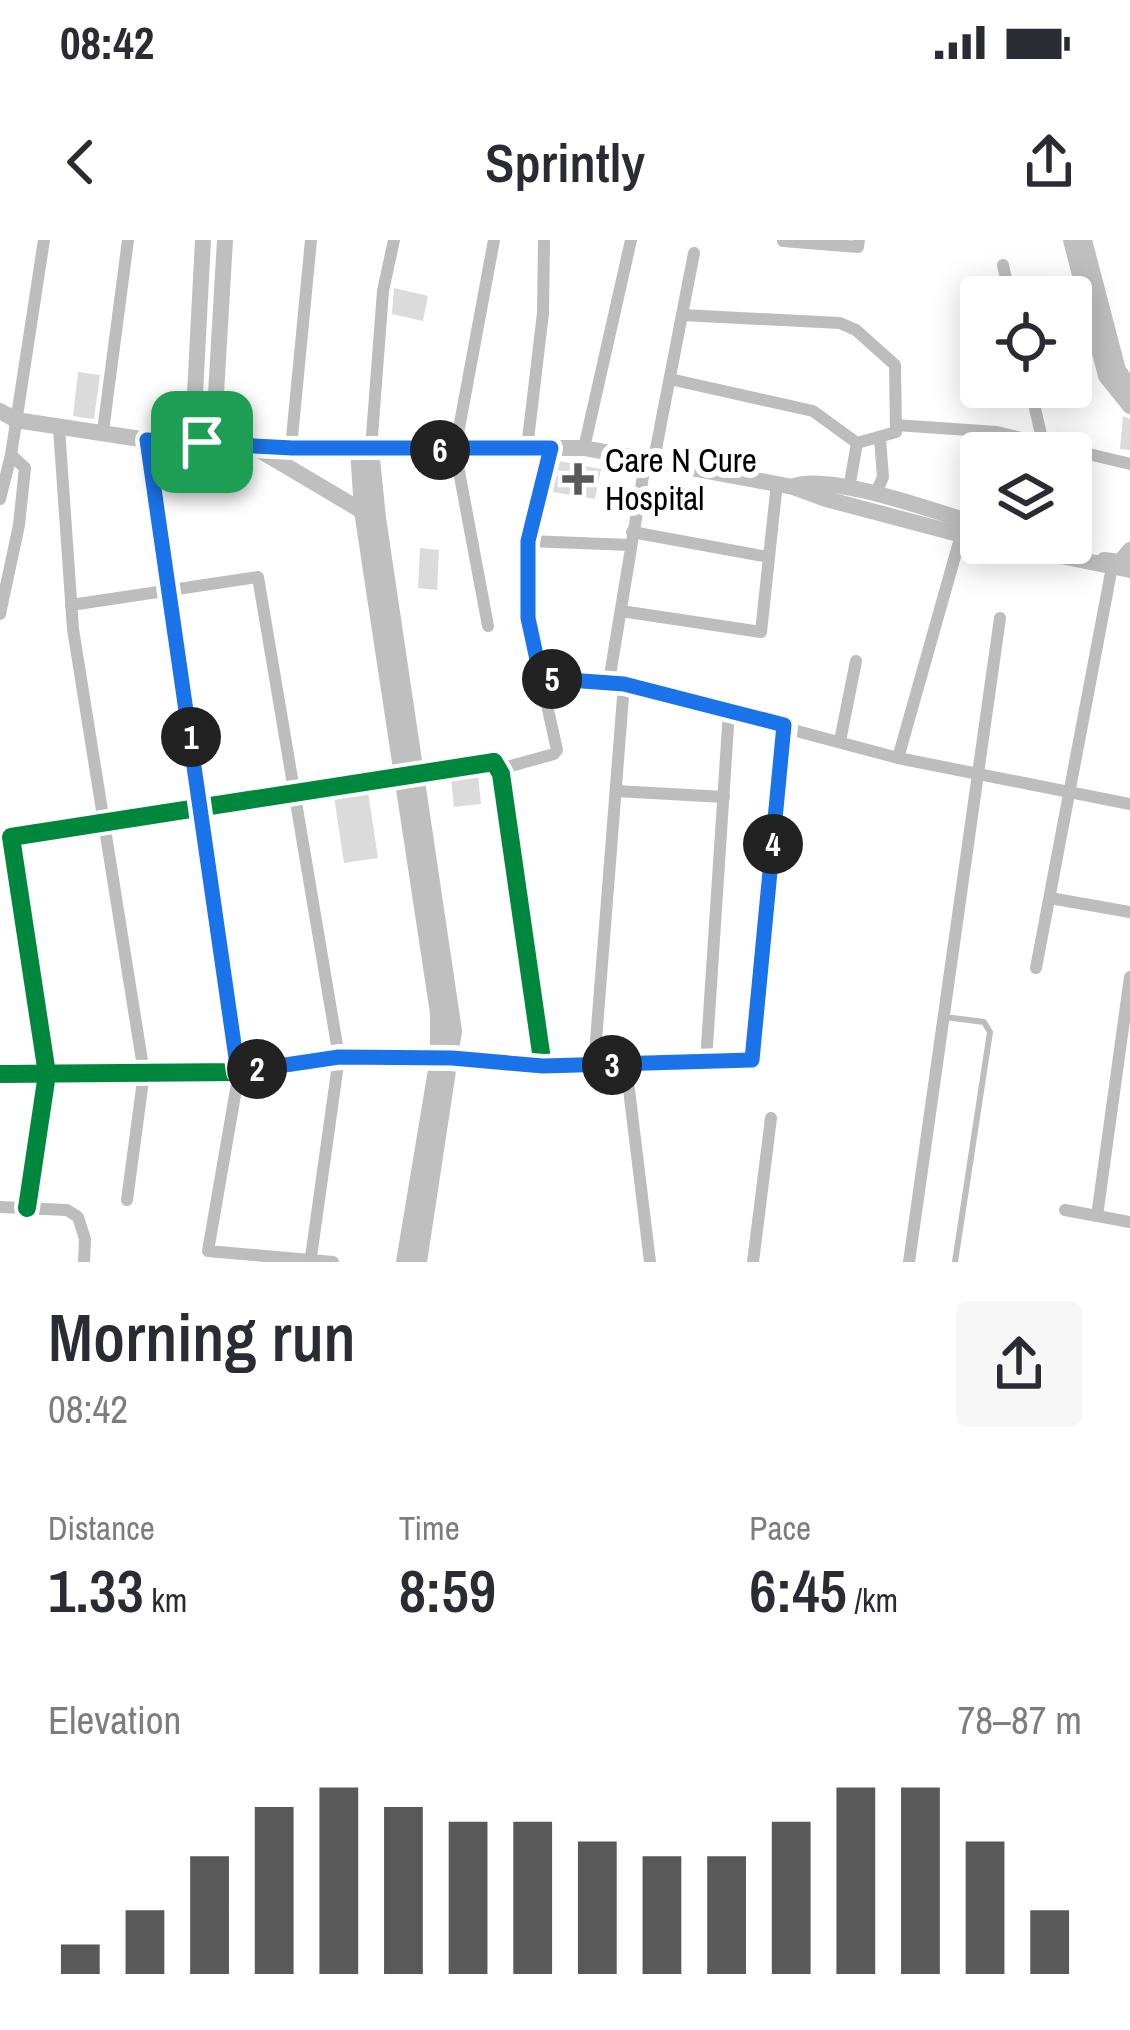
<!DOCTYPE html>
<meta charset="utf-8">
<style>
:root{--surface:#fff;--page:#f7f7f7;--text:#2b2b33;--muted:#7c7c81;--accent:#595959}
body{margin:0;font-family:"Archivo Narrow",sans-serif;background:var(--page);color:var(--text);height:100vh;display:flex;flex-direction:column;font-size:45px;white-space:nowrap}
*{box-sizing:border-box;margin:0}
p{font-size:39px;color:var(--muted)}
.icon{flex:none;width:66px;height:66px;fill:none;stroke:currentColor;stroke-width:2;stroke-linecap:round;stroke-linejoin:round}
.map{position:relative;height:1022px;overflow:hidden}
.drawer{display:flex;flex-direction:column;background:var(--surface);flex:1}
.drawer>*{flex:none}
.tools{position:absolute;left:960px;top:36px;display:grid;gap:24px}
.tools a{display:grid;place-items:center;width:132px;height:132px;border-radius:12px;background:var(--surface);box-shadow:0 6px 30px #0003;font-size:60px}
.pin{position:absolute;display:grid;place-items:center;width:102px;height:102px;color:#fff;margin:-51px;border-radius:24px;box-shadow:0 6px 18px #0006}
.km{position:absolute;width:60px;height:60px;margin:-30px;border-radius:50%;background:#222;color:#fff;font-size:33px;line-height:60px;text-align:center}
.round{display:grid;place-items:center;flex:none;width:126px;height:126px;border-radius:12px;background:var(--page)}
.overview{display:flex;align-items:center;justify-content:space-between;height:204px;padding:0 48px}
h1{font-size:66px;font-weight:600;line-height:90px}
.stats{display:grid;grid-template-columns:repeat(3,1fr);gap:18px;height:204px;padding:12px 48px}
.stats div{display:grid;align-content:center}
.stats b{font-size:60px;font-weight:600}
.stats small{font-size:33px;font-weight:400}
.stats p{font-size:33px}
.chart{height:336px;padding:24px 48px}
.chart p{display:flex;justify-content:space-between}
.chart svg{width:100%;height:216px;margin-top:12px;stroke:var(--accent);stroke-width:6}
.status{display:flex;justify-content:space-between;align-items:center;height:84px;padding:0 60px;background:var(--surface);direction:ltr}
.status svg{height:33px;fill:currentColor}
header{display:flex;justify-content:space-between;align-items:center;height:156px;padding:0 48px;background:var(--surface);font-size:54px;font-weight:600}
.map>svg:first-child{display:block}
.building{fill:#dbdbdb}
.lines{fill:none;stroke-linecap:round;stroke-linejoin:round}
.lane{stroke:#bdbdbd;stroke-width:6}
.street{stroke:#bdbdbd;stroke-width:12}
.secondary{stroke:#bfbfbf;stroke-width:16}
.cycleway-casing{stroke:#fff;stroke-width:26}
.cycleway{stroke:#00873e;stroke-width:18}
.route-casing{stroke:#fff;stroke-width:24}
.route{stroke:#1a73e8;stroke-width:15}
.poi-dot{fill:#595959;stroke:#fff;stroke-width:4.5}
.labels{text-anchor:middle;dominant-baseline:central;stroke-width:12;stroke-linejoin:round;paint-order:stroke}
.poi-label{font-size:33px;fill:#000;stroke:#fff;text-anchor:start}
</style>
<div class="status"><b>08:42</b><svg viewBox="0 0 49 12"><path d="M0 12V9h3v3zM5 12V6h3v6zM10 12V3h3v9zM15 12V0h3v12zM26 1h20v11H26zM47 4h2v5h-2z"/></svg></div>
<header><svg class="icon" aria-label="back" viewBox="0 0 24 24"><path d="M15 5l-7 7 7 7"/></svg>Sprintly<svg class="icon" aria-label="share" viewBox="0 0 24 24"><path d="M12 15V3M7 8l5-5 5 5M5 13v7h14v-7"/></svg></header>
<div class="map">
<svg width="1130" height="1022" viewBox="0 0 1130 1022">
<rect width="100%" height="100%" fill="#fff"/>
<!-- building -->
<g class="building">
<polygon points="394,48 428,56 423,81 392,74"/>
<polygon points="78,132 100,135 94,179 73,176"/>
<polygon points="1123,176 1130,179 1130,210 1120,209"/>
<polygon points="559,221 601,229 595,259 553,252"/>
<polygon points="420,308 439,310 437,350 418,348"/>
<polygon points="478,535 481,564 454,567 451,539"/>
<polygon points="368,552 378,618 344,623 334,557"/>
</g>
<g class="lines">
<!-- lane -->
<polyline class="lane" points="945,777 984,782 990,792 955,1022"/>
<!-- street -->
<g class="street">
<polyline points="783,1 858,7 859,0"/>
<polyline points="1003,25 1010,57"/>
<polyline points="670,139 813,171 857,203 896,192 895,125 856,90 840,83 682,75"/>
<polyline points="1030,147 1043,203"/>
<polyline points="896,185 997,192 1130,224"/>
<polyline points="59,188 73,389 144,833 127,960"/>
<polyline points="103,191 128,0"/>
<polyline points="147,200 239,832 208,1011 333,1022"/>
<polyline points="291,208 311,0"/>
<polyline points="527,208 543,73 544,0"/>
<polyline points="551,208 528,301 528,378 541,438 609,441"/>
<polyline points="584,208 631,0"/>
<polyline points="371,209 383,51 394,0"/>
<polyline points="646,218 609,441 898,518 1130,564"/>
<polyline points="654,219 694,13"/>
<polyline points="849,248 857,203"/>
<polyline points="875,255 883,237 880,199"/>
<polyline points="0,259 11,215 44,0"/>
<polyline points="632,292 768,317"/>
<polyline points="528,301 630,305"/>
<polyline points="71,365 258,337 339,817 311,1017"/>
<polyline points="621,371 761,392 777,243"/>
<polyline points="0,374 19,285 25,228 11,215"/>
<polyline points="488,386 455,210 494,0"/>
<polyline points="840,501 856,421"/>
<polyline points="898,518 961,295"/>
<polyline points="500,529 554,514 557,510 541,438"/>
<polyline points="616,551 724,557"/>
<polyline points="1050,658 1130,672"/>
<polyline points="1036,728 1112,327"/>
<polyline points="706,821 729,471"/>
<polyline points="626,825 650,1022"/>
<polyline points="594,826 624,444"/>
<polyline points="0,834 239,832 339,817 452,818 543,827 752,820 785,485"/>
<polyline points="0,967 67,970 78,977 85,999 84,1022"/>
<polyline points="27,968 47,834 11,597 494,522 501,534 543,827"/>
<polyline points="1065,970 1130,982"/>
<polyline points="1097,976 1130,737"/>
<polyline points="753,1022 771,878"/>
<polyline points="909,1022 1000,378"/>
</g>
<!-- secondary -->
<g class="secondary">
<polyline points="203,0 195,154 204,176 216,154 225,0"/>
<polyline points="1071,0 1106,136 1130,166"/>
<polyline points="1084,0 1118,130 1130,148"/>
<polyline points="0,171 16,180 147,200 291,208 584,208 793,247 826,259 981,300"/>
<polyline points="254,207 362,271"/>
<polyline points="358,209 362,271 438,773 438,818 404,1022"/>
<polyline points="371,209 378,278 454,791 419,1022"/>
<path d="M794 246C833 233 938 273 981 285"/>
<polyline points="997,303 1130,330"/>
<polyline points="1104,320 1120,322 1130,310"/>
</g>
<defs>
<g id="cycleway">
<polyline points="0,834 239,832 339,817 452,818 543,827 752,820 785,485"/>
<polyline points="27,968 47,834 11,597 494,522 501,534 543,827"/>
</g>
</defs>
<!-- cycleway casing -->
<use href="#cycleway" class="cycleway-casing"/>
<!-- cycleway -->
<use href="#cycleway" class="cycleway"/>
</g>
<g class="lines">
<defs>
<polygon id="route" points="147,200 292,208 551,208 528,301 528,378 541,438 624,444 784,485 752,820 543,826 452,818 339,817 238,832"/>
</defs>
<!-- route casing -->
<use href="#route" class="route-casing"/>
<!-- route -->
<use href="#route" class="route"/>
</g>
<!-- markers -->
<path class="poi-dot" d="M572 221h12v12h12v12h-12v12h-12v-12h-12v-12h12z"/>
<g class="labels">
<!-- poi labels -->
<g class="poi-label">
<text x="605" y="220">Care N Cure<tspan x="605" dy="38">Hospital</tspan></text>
</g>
</g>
</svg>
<div class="tools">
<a><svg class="icon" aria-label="locate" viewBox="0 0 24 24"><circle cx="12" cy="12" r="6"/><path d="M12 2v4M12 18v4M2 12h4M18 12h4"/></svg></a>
<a><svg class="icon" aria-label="layers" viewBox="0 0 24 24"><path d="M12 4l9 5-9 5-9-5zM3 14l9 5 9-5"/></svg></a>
</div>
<div class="pin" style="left:202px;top:202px;background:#1e9e55"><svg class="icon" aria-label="arrive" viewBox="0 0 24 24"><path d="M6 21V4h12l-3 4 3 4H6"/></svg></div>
<b class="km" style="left:191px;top:497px">1</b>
<b class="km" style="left:257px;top:829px">2</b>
<b class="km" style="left:612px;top:825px">3</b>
<b class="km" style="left:773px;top:604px">4</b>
<b class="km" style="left:552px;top:439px">5</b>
<b class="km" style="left:440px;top:210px">6</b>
</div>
<section class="drawer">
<div class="overview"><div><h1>Morning run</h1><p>08:42</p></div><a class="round"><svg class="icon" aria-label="share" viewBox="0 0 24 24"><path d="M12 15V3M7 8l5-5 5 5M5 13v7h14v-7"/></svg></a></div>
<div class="stats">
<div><p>Distance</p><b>1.33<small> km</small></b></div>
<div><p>Time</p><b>8:59</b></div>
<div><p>Pace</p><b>6:45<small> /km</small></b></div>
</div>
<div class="chart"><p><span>Elevation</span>78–87 m</p>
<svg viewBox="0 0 160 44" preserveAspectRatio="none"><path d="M5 44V38M15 44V31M25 44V20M35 44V10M45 44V6M55 44V10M65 44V13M75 44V13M85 44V17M95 44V20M105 44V20M115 44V13M125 44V6M135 44V6M145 44V17M155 44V31"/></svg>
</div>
</section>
